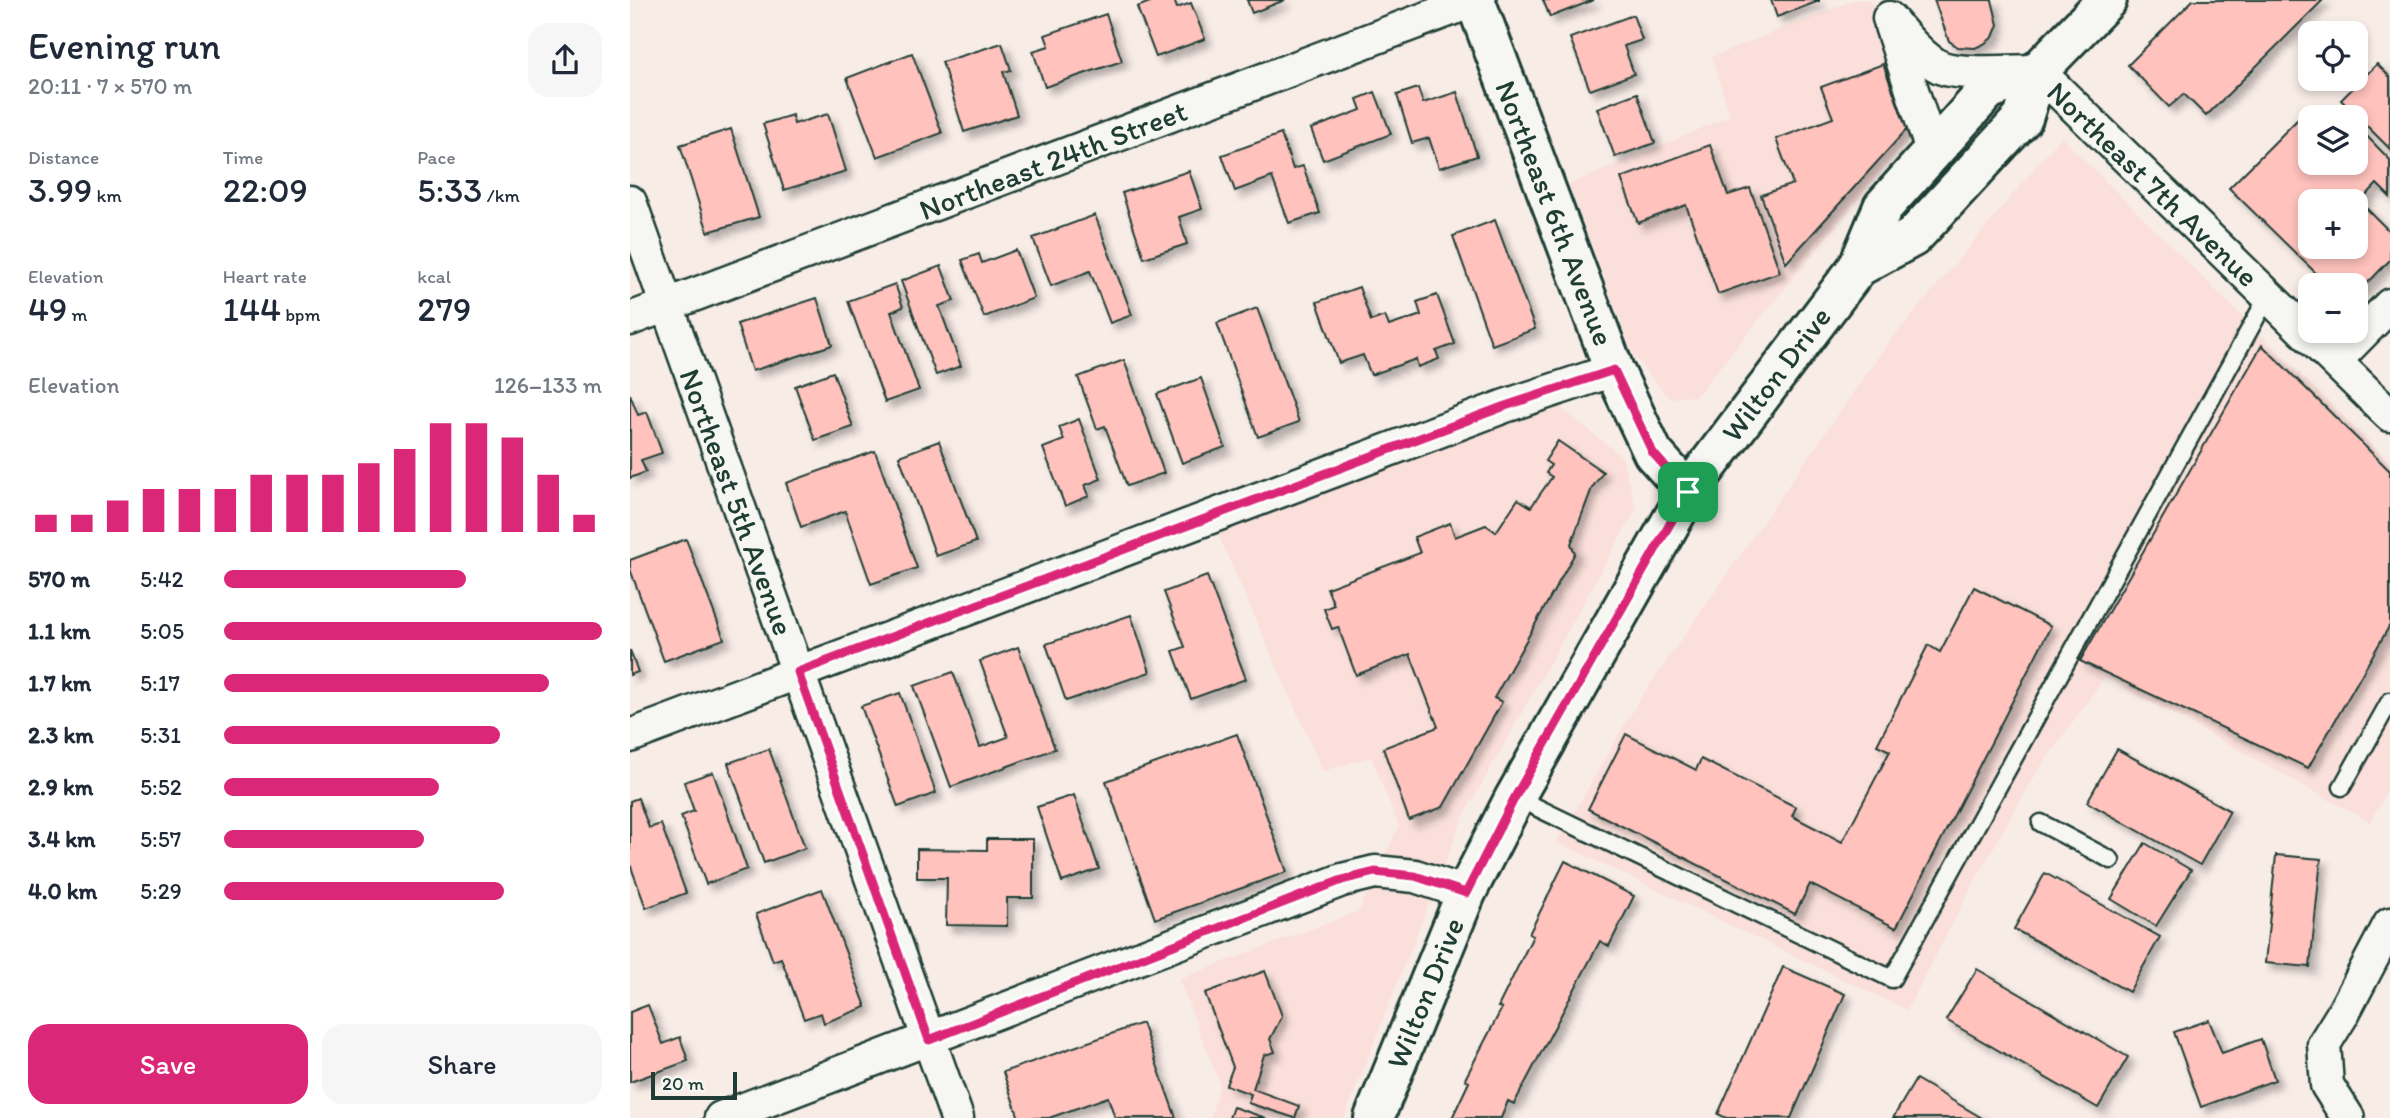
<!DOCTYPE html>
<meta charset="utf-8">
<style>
:root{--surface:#fff;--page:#f6f6f7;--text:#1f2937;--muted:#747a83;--accent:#db2777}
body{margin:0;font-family:Itim,sans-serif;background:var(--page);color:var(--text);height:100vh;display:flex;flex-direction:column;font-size:26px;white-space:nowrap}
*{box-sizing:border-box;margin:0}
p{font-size:23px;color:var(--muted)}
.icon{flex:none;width:38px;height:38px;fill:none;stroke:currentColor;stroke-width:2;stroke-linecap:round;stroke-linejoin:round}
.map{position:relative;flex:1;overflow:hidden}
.sheet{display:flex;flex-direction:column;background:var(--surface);width:630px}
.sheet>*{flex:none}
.tools{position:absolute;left:1668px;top:21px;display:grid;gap:14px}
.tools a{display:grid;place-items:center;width:70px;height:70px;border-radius:14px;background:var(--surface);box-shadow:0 4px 10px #0003;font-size:35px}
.scale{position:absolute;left:21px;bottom:18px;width:86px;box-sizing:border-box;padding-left:7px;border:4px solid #1f3d34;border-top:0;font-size:19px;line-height:24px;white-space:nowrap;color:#1f3d34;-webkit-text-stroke:5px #f6f6f2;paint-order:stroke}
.pin{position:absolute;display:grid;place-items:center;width:60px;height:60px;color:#fff;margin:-30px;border-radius:14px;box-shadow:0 4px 10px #0006}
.round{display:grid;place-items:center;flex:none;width:74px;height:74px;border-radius:21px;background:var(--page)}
.head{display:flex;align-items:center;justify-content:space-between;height:119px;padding:0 28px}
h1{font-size:38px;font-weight:600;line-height:52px}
.metrics{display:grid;grid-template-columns:repeat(3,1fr);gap:10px;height:119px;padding:7px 28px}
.metrics div{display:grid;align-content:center}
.metrics b{font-size:35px;font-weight:600}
.metrics small{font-size:19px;font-weight:400}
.metrics p{font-size:19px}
.chart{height:196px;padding:14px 28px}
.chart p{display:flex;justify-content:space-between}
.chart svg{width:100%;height:126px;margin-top:7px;stroke:var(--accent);stroke-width:6}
.action{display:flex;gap:14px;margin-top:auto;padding:14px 28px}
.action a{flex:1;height:80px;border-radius:21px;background:var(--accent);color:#fff;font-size:28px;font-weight:600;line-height:80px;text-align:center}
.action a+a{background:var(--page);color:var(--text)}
ul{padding:0 28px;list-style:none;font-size:23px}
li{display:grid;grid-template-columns:112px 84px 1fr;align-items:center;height:52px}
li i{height:18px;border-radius:9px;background:var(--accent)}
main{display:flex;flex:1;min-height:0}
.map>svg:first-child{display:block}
.built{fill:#fadfda}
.building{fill:#ffc2bd;stroke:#1f3d34;stroke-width:2;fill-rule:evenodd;filter:url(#shadow)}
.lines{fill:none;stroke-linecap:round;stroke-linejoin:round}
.service-casing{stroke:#1f3d34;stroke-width:21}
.minor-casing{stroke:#1f3d34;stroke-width:37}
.tertiary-casing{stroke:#1f3d34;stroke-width:44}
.secondary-casing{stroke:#1f3d34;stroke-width:44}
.service{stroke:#f6f6f2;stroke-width:16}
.minor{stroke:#f6f6f2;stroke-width:32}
.tertiary{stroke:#f6f6f2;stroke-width:38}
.secondary{stroke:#f6f6f2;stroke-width:38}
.route-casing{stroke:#fff;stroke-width:14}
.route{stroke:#db2777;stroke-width:9}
.labels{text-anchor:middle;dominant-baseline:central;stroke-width:5;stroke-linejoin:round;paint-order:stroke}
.street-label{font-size:30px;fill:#1f3d34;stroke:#f6f6f2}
</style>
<main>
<section class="sheet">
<div class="head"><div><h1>Evening run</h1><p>20:11 · 7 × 570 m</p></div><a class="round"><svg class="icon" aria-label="share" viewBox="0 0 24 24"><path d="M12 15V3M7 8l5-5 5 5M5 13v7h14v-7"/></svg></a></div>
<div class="metrics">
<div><p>Distance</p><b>3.99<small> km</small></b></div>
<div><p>Time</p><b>22:09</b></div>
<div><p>Pace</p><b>5:33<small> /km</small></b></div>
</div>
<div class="metrics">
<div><p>Elevation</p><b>49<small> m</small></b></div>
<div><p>Heart rate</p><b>144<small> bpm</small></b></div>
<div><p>kcal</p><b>279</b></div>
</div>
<div class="chart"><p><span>Elevation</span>126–133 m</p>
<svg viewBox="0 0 160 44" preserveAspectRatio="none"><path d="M5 44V38M15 44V38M25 44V33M35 44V29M45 44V29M55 44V29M65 44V24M75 44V24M85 44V24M95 44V20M105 44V15M115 44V6M125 44V6M135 44V11M145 44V24M155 44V38"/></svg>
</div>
<ul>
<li><b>570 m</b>5:42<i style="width:64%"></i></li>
<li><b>1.1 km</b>5:05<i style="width:100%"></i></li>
<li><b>1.7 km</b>5:17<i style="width:86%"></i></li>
<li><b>2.3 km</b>5:31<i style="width:73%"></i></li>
<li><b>2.9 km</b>5:52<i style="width:57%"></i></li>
<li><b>3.4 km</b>5:57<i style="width:53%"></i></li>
<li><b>4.0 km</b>5:29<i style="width:74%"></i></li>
</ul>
<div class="action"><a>Save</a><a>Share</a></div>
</section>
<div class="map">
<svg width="1760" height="1118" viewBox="0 0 1760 1118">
<defs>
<filter id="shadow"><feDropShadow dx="6" dy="6" stdDeviation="3.5" flood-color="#0004"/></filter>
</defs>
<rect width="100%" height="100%" fill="#f8ece7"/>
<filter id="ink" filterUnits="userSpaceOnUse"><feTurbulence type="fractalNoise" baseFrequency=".0143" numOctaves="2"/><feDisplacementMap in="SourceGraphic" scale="14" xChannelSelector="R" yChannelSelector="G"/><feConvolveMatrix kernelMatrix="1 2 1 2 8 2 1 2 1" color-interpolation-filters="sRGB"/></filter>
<g filter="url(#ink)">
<!-- built -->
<g class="built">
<polygon points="1224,0 1240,0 1286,129 1066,396 1039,398 1004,356 939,185 1100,116 1082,57"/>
<polygon points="1431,137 1760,463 1760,785 1740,822 1475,677 1404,776 1349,873 1277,1010 927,842 1008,702 1253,350"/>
<polygon points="925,403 992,457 1006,509 833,817 714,1118 580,1118 590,1084 549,979 729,911 769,826 741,757 693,771 586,530"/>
</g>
<!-- building -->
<g class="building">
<polygon points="525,0 544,0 547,8 561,3 575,39 526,57 507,7"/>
<polygon points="617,0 655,0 622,13"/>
<polygon points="913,0 964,0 920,17"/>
<polygon points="1141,0 1189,0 1189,1 1147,17"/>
<polygon points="1304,0 1362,0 1368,25 1363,37 1354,44 1345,48 1328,47 1319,41"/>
<polygon points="1563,0 1693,0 1576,116 1554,94 1539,107 1498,65"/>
<polygon points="476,14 492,61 415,87 403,51 419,46 415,35"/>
<polygon points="1003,15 1012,40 994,46 1004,74 960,90 940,38"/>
<polygon points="372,43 381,70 373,72 387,115 334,132 312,62"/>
<polygon points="282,53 312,133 247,157 217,78"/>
<polygon points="1253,64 1277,129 1156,263 1131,195 1163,184 1146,139 1203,118 1191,87"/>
<polygon points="1747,64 1760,77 1760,149 1711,100"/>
<polygon points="788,88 793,103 827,92 847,156 809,168 799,138 782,143 767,95"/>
<polygon points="745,92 761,134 693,160 681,129 731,110 727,99"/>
<polygon points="1007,93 1025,143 985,157 967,108"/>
<path d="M1674 113 1680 119V163H1726V125L1760 160V197L1747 184 1730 202 1760 232V260L1726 295V285H1698L1599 188ZM1680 201H1726V247H1680Z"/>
<polygon points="198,114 216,171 154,190 133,124 162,115 164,124"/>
<polygon points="101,129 129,217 78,232 50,145"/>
<polygon points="651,134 663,169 673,166 690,213 659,223 642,177 605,191 592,155"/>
<polygon points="1080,145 1098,195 1120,188 1150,272 1088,294 1056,205 1008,223 991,178"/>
<polygon points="559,171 572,209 549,217 557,244 514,258 492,193"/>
<polygon points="465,215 502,315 480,323 460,271 421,286 403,238"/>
<polygon points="865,220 905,329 862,345 823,236"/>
<polygon points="386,250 404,298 354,317 332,260 349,254 352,263"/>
<polygon points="311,266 324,301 309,306 331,366 306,375 271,281"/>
<polygon points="265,284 273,307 261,312 289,390 255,402 218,301"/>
<polygon points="729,287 741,321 755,316 759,326 791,315 787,302 807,295 825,344 806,351 809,359 788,367 786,359 741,375 733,355 709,363 687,302"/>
<polygon points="187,298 202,345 122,371 107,324"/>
<polygon points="627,308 669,422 628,437 587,323"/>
<polygon points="1632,345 1760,471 1760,625 1678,768 1450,661"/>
<polygon points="494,360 534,473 497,486 475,426 467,429 448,377"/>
<polygon points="203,372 223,427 185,440 165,386"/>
<polygon points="571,378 595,447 552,463 527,394"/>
<polygon points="0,394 8,415 17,412 32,453 11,460 16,472 0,478"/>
<polygon points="449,419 471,479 455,485 459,496 435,506 413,448 434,440 429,427"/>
<polygon points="309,441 346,542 306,556 269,456"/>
<polygon points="928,441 973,472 962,488 941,544 945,553 864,698 872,702 813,807 779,820 753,748 808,727 780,654 726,675 708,627 702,629 694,609 704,605 697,588 790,553 784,537 820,523 825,537 856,525 866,532 888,499 901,507 922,477 916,473 921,465 915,461"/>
<polygon points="245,451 287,568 241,584 215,511 171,527 156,483"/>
<polygon points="56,539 94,639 34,661 0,569 0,560"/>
<polygon points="577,576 616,679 561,699 543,651 555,647 534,592"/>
<polygon points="1344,587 1421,626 1266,928 1180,884 1165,914 958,809 996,734 1066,770 1071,759 1166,807 1162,816 1212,842 1260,751 1247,745 1298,645 1310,652"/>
<polygon points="501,615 520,672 436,701 416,644"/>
<polygon points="388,647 425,749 321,787 284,686 323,672 350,747 378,737 350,661"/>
<polygon points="0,650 8,672 0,675"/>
<polygon points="270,693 306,793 268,807 231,706"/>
<polygon points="607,734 657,872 525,919 476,781"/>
<polygon points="139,749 175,848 134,863 98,763"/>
<polygon points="1487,749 1600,811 1570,865 1457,802"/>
<polygon points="83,772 117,869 76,884 51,816 64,811 54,782"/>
<polygon points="444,795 469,869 432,882 407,807"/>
<polygon points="8,798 19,828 31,824 56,893 16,908 0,864 0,801"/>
<polygon points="357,839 403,839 403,898 377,898 377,926 316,925 317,878 287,878 287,849 357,850"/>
<polygon points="1515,843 1561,870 1526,926 1481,899"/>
<polygon points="1646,855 1691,859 1680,967 1635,963"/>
<polygon points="935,861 1004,896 979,946 970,941 884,1104 878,1101 871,1118 822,1118 839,1082 835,1079 872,1008 868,1007 903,936 899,934"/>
<polygon points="1415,873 1530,937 1499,992 1384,929"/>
<polygon points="192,889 236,1007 194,1023 191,1013 174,1019 151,958 143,961 126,914"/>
<polygon points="1153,967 1215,994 1161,1118 1096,1118 1088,1114"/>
<polygon points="1347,969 1498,1057 1468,1108 1316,1020"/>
<polygon points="635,971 652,1016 640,1039 645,1052 634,1055 623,1089 669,1106 665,1118 618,1103 621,1094 596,1085 603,1067 575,993"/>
<polygon points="18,1005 33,1044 50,1037 58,1061 0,1082 0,1012"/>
<polygon points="1579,1020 1592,1053 1631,1039 1645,1080 1571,1107 1544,1032"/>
<polygon points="512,1023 546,1118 485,1118 478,1097 419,1118 389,1118 373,1072"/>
<polygon points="1286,1079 1352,1118 1263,1118"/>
<polygon points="603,1107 636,1118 599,1118"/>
</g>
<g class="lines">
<defs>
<g id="service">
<polyline points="1712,787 1760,701"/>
<polyline points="885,797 1262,979 1638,296"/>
<polyline points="1411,823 1481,860"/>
</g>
<g id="minor">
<path d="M1259 18C1272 33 1291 58 1310 67 1330 76 1384 71 1408 71L1760 415"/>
<polyline points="1261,26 1302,151"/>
<polyline points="0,202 327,1118"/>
<polyline points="0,319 845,0"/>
<polyline points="1705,361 1760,305"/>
<polyline points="0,736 875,406 984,370"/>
<polyline points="91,1118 712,880 745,872 785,876 836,893"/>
<polyline points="1718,1118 1697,1085 1694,1044 1712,1015 1760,924"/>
</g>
<polyline id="tertiary" points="845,0 984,370 1023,453 1058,492"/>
<g id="secondary">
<polyline points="1228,267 1283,237 1393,118 1408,71"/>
<polyline points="744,1118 836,893 885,797 1058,492 1228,267 1253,207 1358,90 1408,71 1477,0"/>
</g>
</defs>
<!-- service casing -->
<use href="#service" class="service-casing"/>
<!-- minor casing -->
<use href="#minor" class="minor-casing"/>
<!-- tertiary casing -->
<use href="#tertiary" class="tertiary-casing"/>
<!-- secondary casing -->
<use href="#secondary" class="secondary-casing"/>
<!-- service -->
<use href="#service" class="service"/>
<!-- minor -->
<use href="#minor" class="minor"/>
<!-- tertiary -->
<use href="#tertiary" class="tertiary"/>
<!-- secondary -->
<use href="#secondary" class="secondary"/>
</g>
</g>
<g class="lines" filter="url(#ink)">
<defs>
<polygon id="route" points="984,370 1023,453 1058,492 885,797 836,893 785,876 745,872 712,880 299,1040 168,672 875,406"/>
</defs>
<!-- route casing -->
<use href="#route" class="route-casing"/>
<!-- route -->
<use href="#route" class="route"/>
</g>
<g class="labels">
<!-- street labels -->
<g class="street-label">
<text transform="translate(423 160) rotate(-21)">Northeast 24th Street</text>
<text transform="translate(1523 184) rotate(44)">Northeast 7th Avenue</text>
<text transform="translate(925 213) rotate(69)">Northeast 6th Avenue</text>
<text transform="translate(1146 374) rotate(-53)">Wilton Drive</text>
<text transform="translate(107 502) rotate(70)">Northeast 5th Avenue</text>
<text transform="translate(795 993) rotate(-68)">Wilton Drive</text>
</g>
</g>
</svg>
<div class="tools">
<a><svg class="icon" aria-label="locate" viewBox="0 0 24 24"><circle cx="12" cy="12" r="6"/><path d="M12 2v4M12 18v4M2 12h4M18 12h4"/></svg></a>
<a><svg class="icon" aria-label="layers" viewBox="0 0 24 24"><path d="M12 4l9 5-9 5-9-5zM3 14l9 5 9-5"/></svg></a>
<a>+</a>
<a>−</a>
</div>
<div class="scale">20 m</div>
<div class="pin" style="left:1058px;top:492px;background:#1e9e55"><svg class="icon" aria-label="arrive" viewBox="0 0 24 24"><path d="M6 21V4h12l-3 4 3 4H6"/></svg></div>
</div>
</main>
